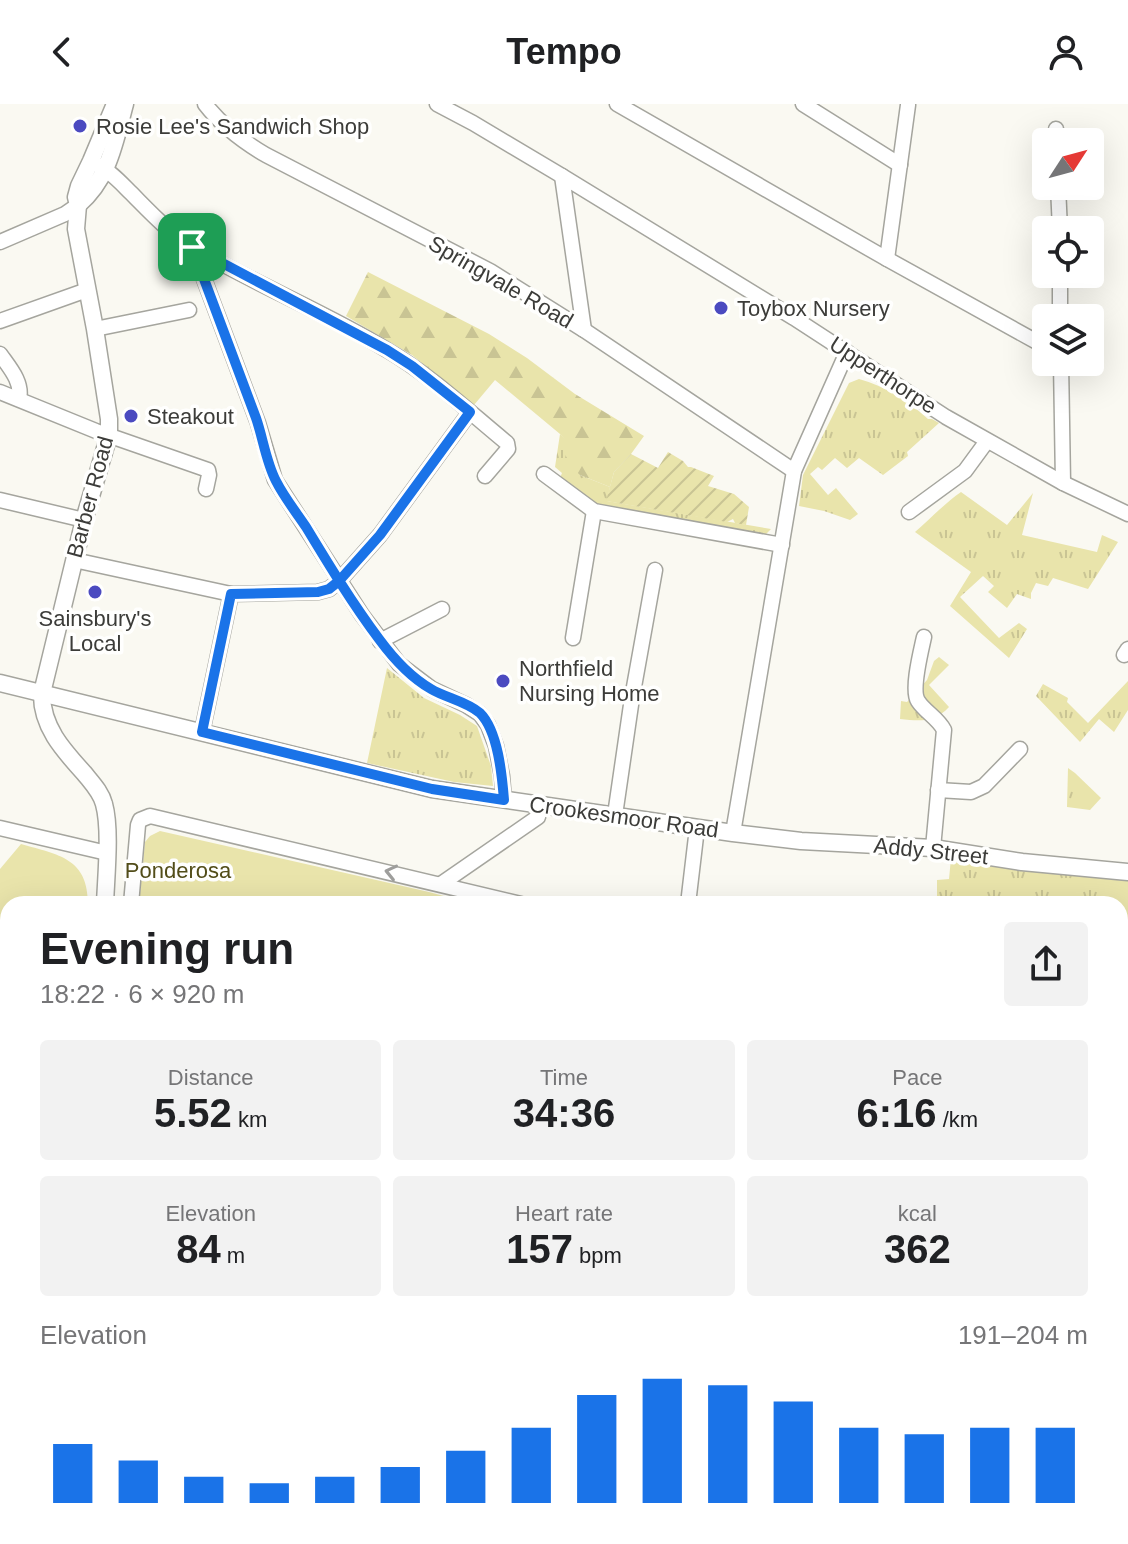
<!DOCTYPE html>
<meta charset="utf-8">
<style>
:root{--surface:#fff;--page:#f2f2f2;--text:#202124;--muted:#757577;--accent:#1a73e8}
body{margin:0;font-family:Helvetica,sans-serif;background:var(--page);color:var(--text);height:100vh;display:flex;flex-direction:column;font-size:30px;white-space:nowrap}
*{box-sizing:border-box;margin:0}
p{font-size:26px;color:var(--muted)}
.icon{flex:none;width:44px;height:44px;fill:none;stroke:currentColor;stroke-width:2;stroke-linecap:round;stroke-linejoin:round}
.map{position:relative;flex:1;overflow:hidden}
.sheet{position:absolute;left:0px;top:792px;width:1128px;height:648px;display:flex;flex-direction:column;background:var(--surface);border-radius:24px 24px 0 0;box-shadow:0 8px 32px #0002}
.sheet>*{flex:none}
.needle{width:52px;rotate:54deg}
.tools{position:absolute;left:1032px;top:24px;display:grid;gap:16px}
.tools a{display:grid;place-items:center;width:72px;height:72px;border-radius:8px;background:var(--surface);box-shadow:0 8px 32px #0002;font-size:40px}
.pin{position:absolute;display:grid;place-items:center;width:68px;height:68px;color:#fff;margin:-34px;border-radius:16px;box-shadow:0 4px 12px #0006}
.round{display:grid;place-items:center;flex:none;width:84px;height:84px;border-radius:8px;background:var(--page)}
.overview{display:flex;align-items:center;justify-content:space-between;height:136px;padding:0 40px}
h1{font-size:44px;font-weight:800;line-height:60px}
.figures{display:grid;grid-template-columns:repeat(3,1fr);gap:12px;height:136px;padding:8px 40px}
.figures div{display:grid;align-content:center;border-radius:8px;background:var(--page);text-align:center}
.figures b{font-size:40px;font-weight:800}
.figures small{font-size:22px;font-weight:400}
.figures p{font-size:22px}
.chart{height:224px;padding:16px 40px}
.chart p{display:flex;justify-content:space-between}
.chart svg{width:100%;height:144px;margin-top:8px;stroke:var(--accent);stroke-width:6}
header{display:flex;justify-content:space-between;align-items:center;height:104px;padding:0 40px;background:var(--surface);font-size:36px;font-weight:800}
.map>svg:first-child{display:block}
.grass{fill:url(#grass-tufts)}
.forest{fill:url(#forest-firs)}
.park{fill:#e9e4ab}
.garden{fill:url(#garden-furrows)}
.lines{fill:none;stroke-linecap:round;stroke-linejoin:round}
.minor-casing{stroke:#a5a59e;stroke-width:17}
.tertiary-casing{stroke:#a5a59e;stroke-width:19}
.minor{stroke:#fff;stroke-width:14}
.tertiary{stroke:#fff;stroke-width:16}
.oneway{stroke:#9e9e9c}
.route-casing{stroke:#fff;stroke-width:16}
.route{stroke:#1a73e8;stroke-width:10}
.poi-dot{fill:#4b4ac0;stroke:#fffffe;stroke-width:3}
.labels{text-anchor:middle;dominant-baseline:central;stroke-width:7;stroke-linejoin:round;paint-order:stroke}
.poi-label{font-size:22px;fill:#3c3c39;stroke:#fffffe;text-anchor:start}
.street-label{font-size:22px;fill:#3c3c39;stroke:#fffffe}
.park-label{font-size:22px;fill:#524d19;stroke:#fffffe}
</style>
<header><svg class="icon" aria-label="back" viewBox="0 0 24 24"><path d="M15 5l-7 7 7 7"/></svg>Tempo<svg class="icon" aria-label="person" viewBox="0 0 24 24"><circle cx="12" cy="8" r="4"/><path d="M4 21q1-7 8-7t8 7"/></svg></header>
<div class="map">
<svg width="1128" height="1440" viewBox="0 0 1128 1440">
<defs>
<pattern id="grass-tufts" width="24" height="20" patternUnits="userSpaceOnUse" patternTransform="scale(2)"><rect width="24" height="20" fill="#e9e4ab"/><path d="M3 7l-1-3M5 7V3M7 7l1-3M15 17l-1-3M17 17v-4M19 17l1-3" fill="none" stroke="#c9c494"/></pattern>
<pattern id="forest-firs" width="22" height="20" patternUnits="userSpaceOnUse" patternTransform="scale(2)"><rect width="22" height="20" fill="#e9e4ab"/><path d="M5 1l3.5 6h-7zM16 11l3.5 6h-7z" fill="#c9c494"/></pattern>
<pattern id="garden-furrows" width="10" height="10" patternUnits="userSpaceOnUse" patternTransform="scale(2)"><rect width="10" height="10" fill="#e9e4ab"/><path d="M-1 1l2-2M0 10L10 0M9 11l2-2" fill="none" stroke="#c9c494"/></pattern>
</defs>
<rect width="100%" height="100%" fill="#faf9f2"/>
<!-- grass -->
<g class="grass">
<path d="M859 275C885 282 909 297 928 315H932L939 319 907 348 908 352 883 371 859 354 847 364 835 354 822 366 818 363 810 370 828 391 836 384 858 410 850 416 824 407 799 402 803 371 849 279Z"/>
<polygon points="560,330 566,336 580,371 610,383 607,397 771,425 766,430 753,428 599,403 560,374 562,369 555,363"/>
<path d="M961 388 1007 421 1033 389 1022 431 1097 448 1102 431 1118 438 1088 485 1053 474 1048 482 1036 479 1031 489V495L1017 490 1007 504 988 488 994 482 983 472 960 493 999 534 1019 519 1027 525 1009 554 950 502 971 468 915 428C930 415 945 399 961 388Z"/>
<path d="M939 553 949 561 929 581 949 603C934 619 920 617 900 615L901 597 907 598 927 576 934 557Z"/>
<polygon points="387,564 424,594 460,611 477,622 491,662 493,682 454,678 367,659"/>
<polygon points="1128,577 1128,606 1114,628 1099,615 1080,638 1036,592 1043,580 1068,594 1067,598 1088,619"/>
<polygon points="1068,664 1075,669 1101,694 1090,706 1067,703"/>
<polygon points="951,754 1128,773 1128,817 1120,815 1120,800 941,800 937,795 937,776 949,775"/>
</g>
<!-- forest -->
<polygon class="forest" points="368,168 489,230 527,254 575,290 644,332 631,350 614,368 610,383 580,371 566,358 566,337 560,330 495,276 474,301 412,251 346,212"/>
<!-- park -->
<g class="park">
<polygon points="160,727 429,788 473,800 139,800 145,738 150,732"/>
<path d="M21 740C59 751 88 754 88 800H8V1182H0V765Z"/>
<polygon points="1128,1162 1128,1440 1048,1440 1034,1432 1120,1432 1120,1166"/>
<polygon points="0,1192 8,1192 8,1353 6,1356 8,1364 8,1432 116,1432 117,1440 0,1440"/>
</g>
<!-- garden -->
<polygon class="garden" points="668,348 683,357 688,363 691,363 714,372 708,382 734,390 749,403 746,421 735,419 733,415 727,418 606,397 614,368 631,350 658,364"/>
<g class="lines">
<defs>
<g id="minor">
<path d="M205 0C222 22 242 37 266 51L490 167 584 226 794 367"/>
<polyline points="437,0 473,19 562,72 794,214 946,313 1063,379 1128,410"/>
<polyline points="617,0 887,155 1046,243"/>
<polyline points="803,0 900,61"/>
<polyline points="1056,25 1057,38"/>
<path d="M98 61C110 67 120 78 130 88 150 108 169 129 194 144 256 181 325 208 387 246 430 271 468 307 507 339L508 345 485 372"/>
<polyline points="562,72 584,226"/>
<polyline points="1058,82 1060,126"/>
<polyline points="0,138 65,110 78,101"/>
<polyline points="192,143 258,319 275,376 362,511 399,560 432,585 466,601 480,610 488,621 496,642 502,672 504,696"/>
<polyline points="887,155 908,1"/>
<polyline points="1060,170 1060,214"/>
<polyline points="0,217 87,186"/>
<polyline points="95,225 189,206"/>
<path d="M0 250C9 263 23 278 19 295"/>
<polyline points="1061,258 1063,379"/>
<polyline points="0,288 96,327 208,366 209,371 206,385"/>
<polyline points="544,370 594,407 782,441"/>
<polyline points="0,396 84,416"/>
<polyline points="909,408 965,367 987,337"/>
<polyline points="74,456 231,490 318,488 329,485 339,477 380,431 470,308"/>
<path d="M924 533C921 547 911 586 918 597 925 608 938 614 944 626L933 744"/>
<polyline points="573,534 594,407"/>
<polyline points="380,537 442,505"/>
<polyline points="1124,551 1128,545"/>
<polyline points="202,628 231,490"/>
<polyline points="938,686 971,688 984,682 1020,645"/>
<polyline points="615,711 632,594 655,466"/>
<polyline points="0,724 107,749"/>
<polyline points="733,729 794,367 847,248"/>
<polyline points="441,780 538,713"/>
<polyline points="131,800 138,721 140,716 150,712 521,800"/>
<polyline points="688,800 697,724"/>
<polyline points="1120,930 1128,892"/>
<polyline points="1120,950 1128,950"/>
<polyline points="1120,1084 1128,1087"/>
<polyline points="0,1187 8,1188"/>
<polyline points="660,1432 665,1440"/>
<polyline points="853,1432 855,1440"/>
<polyline points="928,1432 952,1437 982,1440"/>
<polyline points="1034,1432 1048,1440"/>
<polyline points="319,1440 323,1432"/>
<polyline points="448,1440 452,1432"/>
</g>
<g id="tertiary">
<path d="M78 101C109 75 115 37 125 0"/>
<polyline points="0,579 432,685 733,729 801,737 933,744 1022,758 1128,768"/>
<path d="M105 800C106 773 111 725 104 700 101 688 92 679 84 669 63 646 41 622 42 589L84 416 109 331V315L95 225 76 125 78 101 76 93 79 82 91 57 115 0"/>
<polyline points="133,1432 134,1440"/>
</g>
</defs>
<!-- minor casing -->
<use href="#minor" class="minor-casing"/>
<!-- tertiary casing -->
<use href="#tertiary" class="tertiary-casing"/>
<!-- minor -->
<use href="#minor" class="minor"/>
<!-- tertiary -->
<use href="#tertiary" class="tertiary"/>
</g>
<!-- one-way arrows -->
<defs><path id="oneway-chevron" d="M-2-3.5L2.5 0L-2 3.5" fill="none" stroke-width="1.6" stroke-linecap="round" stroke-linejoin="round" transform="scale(2)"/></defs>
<use class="oneway" href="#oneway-chevron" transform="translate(391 768) rotate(-167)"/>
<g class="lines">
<defs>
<path id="route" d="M192 143C213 200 235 257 256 314 263 334 266 358 276 377 284 393 296 408 306 423 329 461 352 499 379 535 393 554 410 573 431 585 446 594 466 597 480 609 498 627 502 671 504 696L432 685 202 628 231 490 318 488 329 485 339 477 380 431 470 308 412 262 387 246 192 143"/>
</defs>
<!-- route casing -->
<use href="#route" class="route-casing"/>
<!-- route -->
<use href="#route" class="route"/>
</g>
<!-- markers -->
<g class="poi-dot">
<circle cx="80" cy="22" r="8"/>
<circle cx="721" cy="204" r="8"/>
<circle cx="131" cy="312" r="8"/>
<circle cx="95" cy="488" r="8"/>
<circle cx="503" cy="577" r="8"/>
</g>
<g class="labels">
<!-- poi labels -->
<g class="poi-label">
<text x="96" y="22">Rosie Lee's Sandwich Shop</text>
<text x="737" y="204">Toybox Nursery</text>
<text x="147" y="312">Steakout</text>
<text x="95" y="514" text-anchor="middle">Sainsbury's<tspan x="95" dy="25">Local</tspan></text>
<text x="519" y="564">Northfield<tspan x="519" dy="25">Nursing Home</tspan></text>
</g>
<!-- street labels -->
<g class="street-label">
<text transform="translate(501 178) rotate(30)">Springvale Road</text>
<text transform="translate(883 271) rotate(33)">Upperthorpe</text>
<text transform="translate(90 393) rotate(-75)">Barber Road</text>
<text transform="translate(624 713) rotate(8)">Crookesmoor Road</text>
<text transform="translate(931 747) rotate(6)">Addy Street</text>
</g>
<!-- park labels -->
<g class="park-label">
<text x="178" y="766">Ponderosa</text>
</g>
</g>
</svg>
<div class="tools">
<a><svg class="needle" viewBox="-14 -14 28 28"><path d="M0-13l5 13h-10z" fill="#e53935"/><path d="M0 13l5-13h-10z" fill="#757577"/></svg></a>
<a><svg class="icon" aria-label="locate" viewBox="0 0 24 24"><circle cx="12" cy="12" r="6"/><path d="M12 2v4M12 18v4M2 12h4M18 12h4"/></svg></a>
<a><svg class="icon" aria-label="layers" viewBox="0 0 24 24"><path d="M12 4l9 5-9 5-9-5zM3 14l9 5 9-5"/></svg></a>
</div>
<div class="pin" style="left:192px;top:143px;background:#1e9e55"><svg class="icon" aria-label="arrive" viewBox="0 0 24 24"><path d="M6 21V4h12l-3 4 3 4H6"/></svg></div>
<section class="sheet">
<div class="overview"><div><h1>Evening run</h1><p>18:22 · 6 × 920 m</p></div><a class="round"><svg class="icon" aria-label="share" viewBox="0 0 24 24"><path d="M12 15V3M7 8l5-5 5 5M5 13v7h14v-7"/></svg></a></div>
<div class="figures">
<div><p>Distance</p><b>5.52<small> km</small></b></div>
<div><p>Time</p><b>34:36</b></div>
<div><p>Pace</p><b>6:16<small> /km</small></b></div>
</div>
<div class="figures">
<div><p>Elevation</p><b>84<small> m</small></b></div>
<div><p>Heart rate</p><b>157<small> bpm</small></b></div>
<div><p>kcal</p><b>362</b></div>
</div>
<div class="chart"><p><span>Elevation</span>191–204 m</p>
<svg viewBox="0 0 160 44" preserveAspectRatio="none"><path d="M5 44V26M15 44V31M25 44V36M35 44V38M45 44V36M55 44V33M65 44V28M75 44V21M85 44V11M95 44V6M105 44V8M115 44V13M125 44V21M135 44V23M145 44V21M155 44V21"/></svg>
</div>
</section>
</div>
